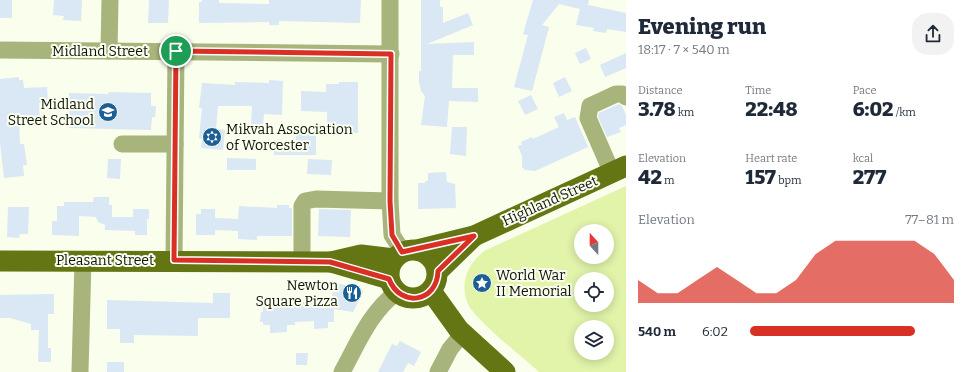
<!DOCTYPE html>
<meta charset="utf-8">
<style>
:root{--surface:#fff;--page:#f2f2f3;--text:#1f2937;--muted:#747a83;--accent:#d93025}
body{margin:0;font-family:Bitter,serif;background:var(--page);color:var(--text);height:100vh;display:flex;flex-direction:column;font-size:15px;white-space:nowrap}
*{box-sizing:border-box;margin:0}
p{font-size:13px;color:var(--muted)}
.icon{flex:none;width:22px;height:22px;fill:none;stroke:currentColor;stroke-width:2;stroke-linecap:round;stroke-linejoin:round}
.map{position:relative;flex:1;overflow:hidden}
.details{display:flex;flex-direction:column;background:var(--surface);width:340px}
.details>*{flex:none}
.needle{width:26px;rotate:339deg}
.fabs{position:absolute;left:574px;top:224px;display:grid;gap:8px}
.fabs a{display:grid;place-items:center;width:40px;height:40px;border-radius:50%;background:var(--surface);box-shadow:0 2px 10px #0003;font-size:20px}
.pin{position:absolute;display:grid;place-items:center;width:34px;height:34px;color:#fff;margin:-17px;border:2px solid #fff;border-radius:50%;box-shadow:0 1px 4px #0007}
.round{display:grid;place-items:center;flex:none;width:42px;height:42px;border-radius:16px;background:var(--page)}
.overview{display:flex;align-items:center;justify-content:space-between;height:68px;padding:0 12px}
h1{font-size:22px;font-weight:800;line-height:30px}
.stats{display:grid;grid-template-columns:repeat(3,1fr);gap:6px;height:68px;padding:4px 12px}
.stats div{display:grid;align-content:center}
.stats b{font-size:20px;font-weight:800}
.stats small{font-size:11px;font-weight:400}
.stats p{font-size:11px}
.chart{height:112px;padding:8px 12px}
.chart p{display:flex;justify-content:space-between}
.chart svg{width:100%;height:72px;margin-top:4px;fill:var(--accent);opacity:.7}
ul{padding:0 12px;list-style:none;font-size:13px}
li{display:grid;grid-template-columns:64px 48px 1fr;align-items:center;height:30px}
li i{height:10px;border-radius:5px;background:var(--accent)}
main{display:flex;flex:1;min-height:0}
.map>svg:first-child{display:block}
.green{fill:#e2f4aa;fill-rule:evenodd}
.building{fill:#dae7f4}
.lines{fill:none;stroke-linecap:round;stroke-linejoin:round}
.minor{stroke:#a7b47c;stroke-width:17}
.major{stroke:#647514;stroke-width:21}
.route-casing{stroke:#fff;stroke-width:8}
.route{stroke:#d93025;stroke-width:5}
.labels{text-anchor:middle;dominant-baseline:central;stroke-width:4;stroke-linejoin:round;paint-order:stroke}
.street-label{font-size:14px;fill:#10120c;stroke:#f9feed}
.poi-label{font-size:14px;fill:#10120c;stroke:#f9feed;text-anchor:end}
</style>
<main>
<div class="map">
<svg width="626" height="372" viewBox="0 0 626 372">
<rect width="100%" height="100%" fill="#f9feed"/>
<!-- green -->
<path class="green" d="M626 186V372H539C523 357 476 321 468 304 459 283 468 262 486 250ZM581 231H607V257H581ZM581 279H607V305H581ZM581 327H607V353H581Z"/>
<!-- building -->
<g class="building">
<rect x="0" y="0" width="12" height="18"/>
<polygon points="54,0 82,0 81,21 63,20 64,16 53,15"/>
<polygon points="149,0 169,0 168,23 148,23"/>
<polygon points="202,0 219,0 219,3 269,4 269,0 361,0 360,23 279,21 279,25 269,25 269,22 199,23 199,2 202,2"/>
<polygon points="421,0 440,0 440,7 443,7 443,23 468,13 473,25 427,44 474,42 474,55 453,55 452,88 478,88 478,102 449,101 447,127 421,125 425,96 421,91 419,82 419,71 421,71"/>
<polygon points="533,0 589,0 588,5 626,13 626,32 607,29 606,33 593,31 594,28 576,25 580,9 559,4 542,25 549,27 532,91 514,87 528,35 523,34"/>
<polygon points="586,48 591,59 580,64 575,53"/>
<polygon points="626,53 626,68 605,77 600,65"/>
<polygon points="19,77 19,80 23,80 24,88 47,87 48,103 39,103 40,120 19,121 20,144 24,144 27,165 23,165 24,176 4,178 0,143 0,79"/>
<polygon points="565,77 572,91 559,97 553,83"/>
<polygon points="269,80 283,81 282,115 264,114 263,126 251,126 252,106 218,106 216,129 225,130 223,150 201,148 202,139 199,138 202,108 199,108 202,83 235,85 235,82 269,83"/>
<polygon points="339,82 358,82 358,133 327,132 327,112 301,111 301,91 326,92 326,84 339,84"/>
<polygon points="109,92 151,93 151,106 156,106 155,117 152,117 151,130 69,128 69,93 108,94"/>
<polygon points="531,95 538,109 525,115 518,101"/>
<polygon points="619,104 622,106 626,115 626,125 619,128 621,132 607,137 598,117 599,113"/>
<polygon points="564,113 567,120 575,117 588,147 535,171 525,170 522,167 522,156 518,146 522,145 521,142 532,137 533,139 559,127 554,117"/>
<polygon points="452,127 467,127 466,156 450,154"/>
<polygon points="296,134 316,134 316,155 274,155 274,143 296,143"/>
<polygon points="227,158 256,159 256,170 227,170"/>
<polygon points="108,159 121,159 120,179 107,178"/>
<polygon points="308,159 332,160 331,175 307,174"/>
<polygon points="446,172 447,182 455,184 456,208 418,209 418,183 425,183 425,181 428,181 428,173"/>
<polygon points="94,197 109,197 109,205 112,205 112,217 133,217 133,209 149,209 149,219 147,219 147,235 135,235 135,231 105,230 105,225 98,222 96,217 79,216 79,236 52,235 52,221 57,221 57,206 64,206 64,202 93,202"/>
<polygon points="277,205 289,205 289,208 292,208 292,236 257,236 257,240 238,239 238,231 215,230 215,235 196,235 196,214 201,214 201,209 215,209 215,218 238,219 239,206 277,208"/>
<polygon points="8,207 29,207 28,234 20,234 19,238 7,237"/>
<polygon points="319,209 351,210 350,237 318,236"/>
<polygon points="334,283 361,288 363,292 353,312 334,309 334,322 328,322 328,328 314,329 314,321 295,322 295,325 287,325 287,332 270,333 270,325 263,325 263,322 260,322 261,312 263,312 263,302 271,302 271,297 287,297 287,302 314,302 314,298 332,297"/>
<polygon points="213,293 230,293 230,318 198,318 198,336 134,335 134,343 120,343 120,329 107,329 107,300 213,303"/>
<polygon points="54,294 54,314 48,314 48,348 51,348 51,362 38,362 39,330 31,330 31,324 10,318 0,318 0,295"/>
<polygon points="400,341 421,352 414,366 408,363 403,372 378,372 392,344 397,346"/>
<polygon points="296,353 308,353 307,365 296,365"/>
<rect x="107" y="362" width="17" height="10"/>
</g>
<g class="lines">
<!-- minor -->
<g class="minor">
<polyline points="390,0 390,201 392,235 403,252"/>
<polyline points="0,50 391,54"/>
<polyline points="109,51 110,0"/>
<polyline points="122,144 175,144"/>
<polyline points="612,173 588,118 590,106 616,94 622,94 626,97"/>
<polyline points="174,260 176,51"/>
<polyline points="302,262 302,206 305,201 316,199 390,201"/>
<polyline points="80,372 83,260"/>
<path d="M342 372C358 343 370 312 397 292"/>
<polyline points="438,372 450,349 463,333"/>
</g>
<!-- major -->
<g class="major">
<circle cx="413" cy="274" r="24"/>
<polyline points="417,250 474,236 626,166"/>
<polyline points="0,261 331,262 361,255 394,259"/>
<polyline points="331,262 389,279"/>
<polyline points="438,271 474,236"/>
<polyline points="431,291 459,330 505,372"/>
</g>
</g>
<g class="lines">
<defs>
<path id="route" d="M176 51 391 54 390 201 392 235 402 252 474 236 438 271C437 303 400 308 389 279L330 262 174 260Z"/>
</defs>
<!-- route casing -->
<use href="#route" class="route-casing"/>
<!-- route -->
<use href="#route" class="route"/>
</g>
<!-- icons -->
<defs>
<symbol id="school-disc" viewBox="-11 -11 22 22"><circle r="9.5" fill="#1c5f94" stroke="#f9feed"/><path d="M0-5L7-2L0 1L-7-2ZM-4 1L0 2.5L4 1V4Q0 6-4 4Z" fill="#fff"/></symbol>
<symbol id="synagogue-disc" viewBox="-11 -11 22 22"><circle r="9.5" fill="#1c5f94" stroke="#f9feed"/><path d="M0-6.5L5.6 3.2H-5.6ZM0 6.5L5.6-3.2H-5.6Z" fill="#fff"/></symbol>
<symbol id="sight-disc" viewBox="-11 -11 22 22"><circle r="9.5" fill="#1c5f94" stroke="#f9feed"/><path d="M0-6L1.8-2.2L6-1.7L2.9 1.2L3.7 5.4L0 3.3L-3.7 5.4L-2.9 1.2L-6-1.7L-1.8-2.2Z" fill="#fff"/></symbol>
<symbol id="restaurant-disc" viewBox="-11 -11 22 22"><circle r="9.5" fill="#1c5f94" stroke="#f9feed"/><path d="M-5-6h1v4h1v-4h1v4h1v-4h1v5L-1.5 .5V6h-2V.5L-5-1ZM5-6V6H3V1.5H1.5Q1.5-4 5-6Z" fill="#fff"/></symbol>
</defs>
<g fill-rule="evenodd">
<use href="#school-disc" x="97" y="101" width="22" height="22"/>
<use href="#synagogue-disc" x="201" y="126" width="22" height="22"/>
<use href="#sight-disc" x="471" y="272" width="22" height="22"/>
<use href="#restaurant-disc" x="341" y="282" width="22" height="22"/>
</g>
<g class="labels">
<!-- street labels -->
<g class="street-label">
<text x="100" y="51">Midland Street</text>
<text transform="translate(550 201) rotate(-24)">Highland Street</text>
<text x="105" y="260">Pleasant Street</text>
</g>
<!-- poi labels -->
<g class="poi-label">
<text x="94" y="104">Midland<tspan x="94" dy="16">Street School</tspan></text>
<text x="226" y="129" text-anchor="start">Mikvah Association<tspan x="226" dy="16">of Worcester</tspan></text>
<text x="496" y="275" text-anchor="start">World War<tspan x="496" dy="16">II Memorial</tspan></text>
<text x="338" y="285">Newton<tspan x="338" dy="16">Square Pizza</tspan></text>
</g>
</g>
</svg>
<div class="fabs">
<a><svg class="needle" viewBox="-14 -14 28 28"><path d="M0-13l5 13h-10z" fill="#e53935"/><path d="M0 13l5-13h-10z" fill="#747a83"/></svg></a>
<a><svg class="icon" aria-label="locate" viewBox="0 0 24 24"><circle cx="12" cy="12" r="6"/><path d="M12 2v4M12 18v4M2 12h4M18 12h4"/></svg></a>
<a><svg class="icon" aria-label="layers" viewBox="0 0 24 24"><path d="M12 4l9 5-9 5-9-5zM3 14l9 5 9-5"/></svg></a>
</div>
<div class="pin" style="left:176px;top:51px;background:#1e9e55"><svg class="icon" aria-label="arrive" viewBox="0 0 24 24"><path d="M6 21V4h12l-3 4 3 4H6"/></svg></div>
</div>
<section class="details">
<div class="overview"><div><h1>Evening run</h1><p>18:17 · 7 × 540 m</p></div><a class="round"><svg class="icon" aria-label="share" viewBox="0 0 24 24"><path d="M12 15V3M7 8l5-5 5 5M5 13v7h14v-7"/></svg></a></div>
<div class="stats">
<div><p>Distance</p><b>3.78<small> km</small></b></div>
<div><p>Time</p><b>22:48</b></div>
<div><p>Pace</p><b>6:02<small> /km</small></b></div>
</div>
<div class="stats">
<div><p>Elevation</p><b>42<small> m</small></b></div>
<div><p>Heart rate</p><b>157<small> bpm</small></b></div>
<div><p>kcal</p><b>277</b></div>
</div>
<div class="chart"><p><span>Elevation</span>77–81 m</p>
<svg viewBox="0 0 160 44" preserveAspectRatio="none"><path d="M0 44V30L10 38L20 38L30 30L40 22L50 30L60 38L70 38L80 30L90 14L100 6L110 6L120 6L130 6L140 6L150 14L160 30V44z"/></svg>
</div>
<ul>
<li><b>540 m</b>6:02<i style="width:81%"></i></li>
</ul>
</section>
</main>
